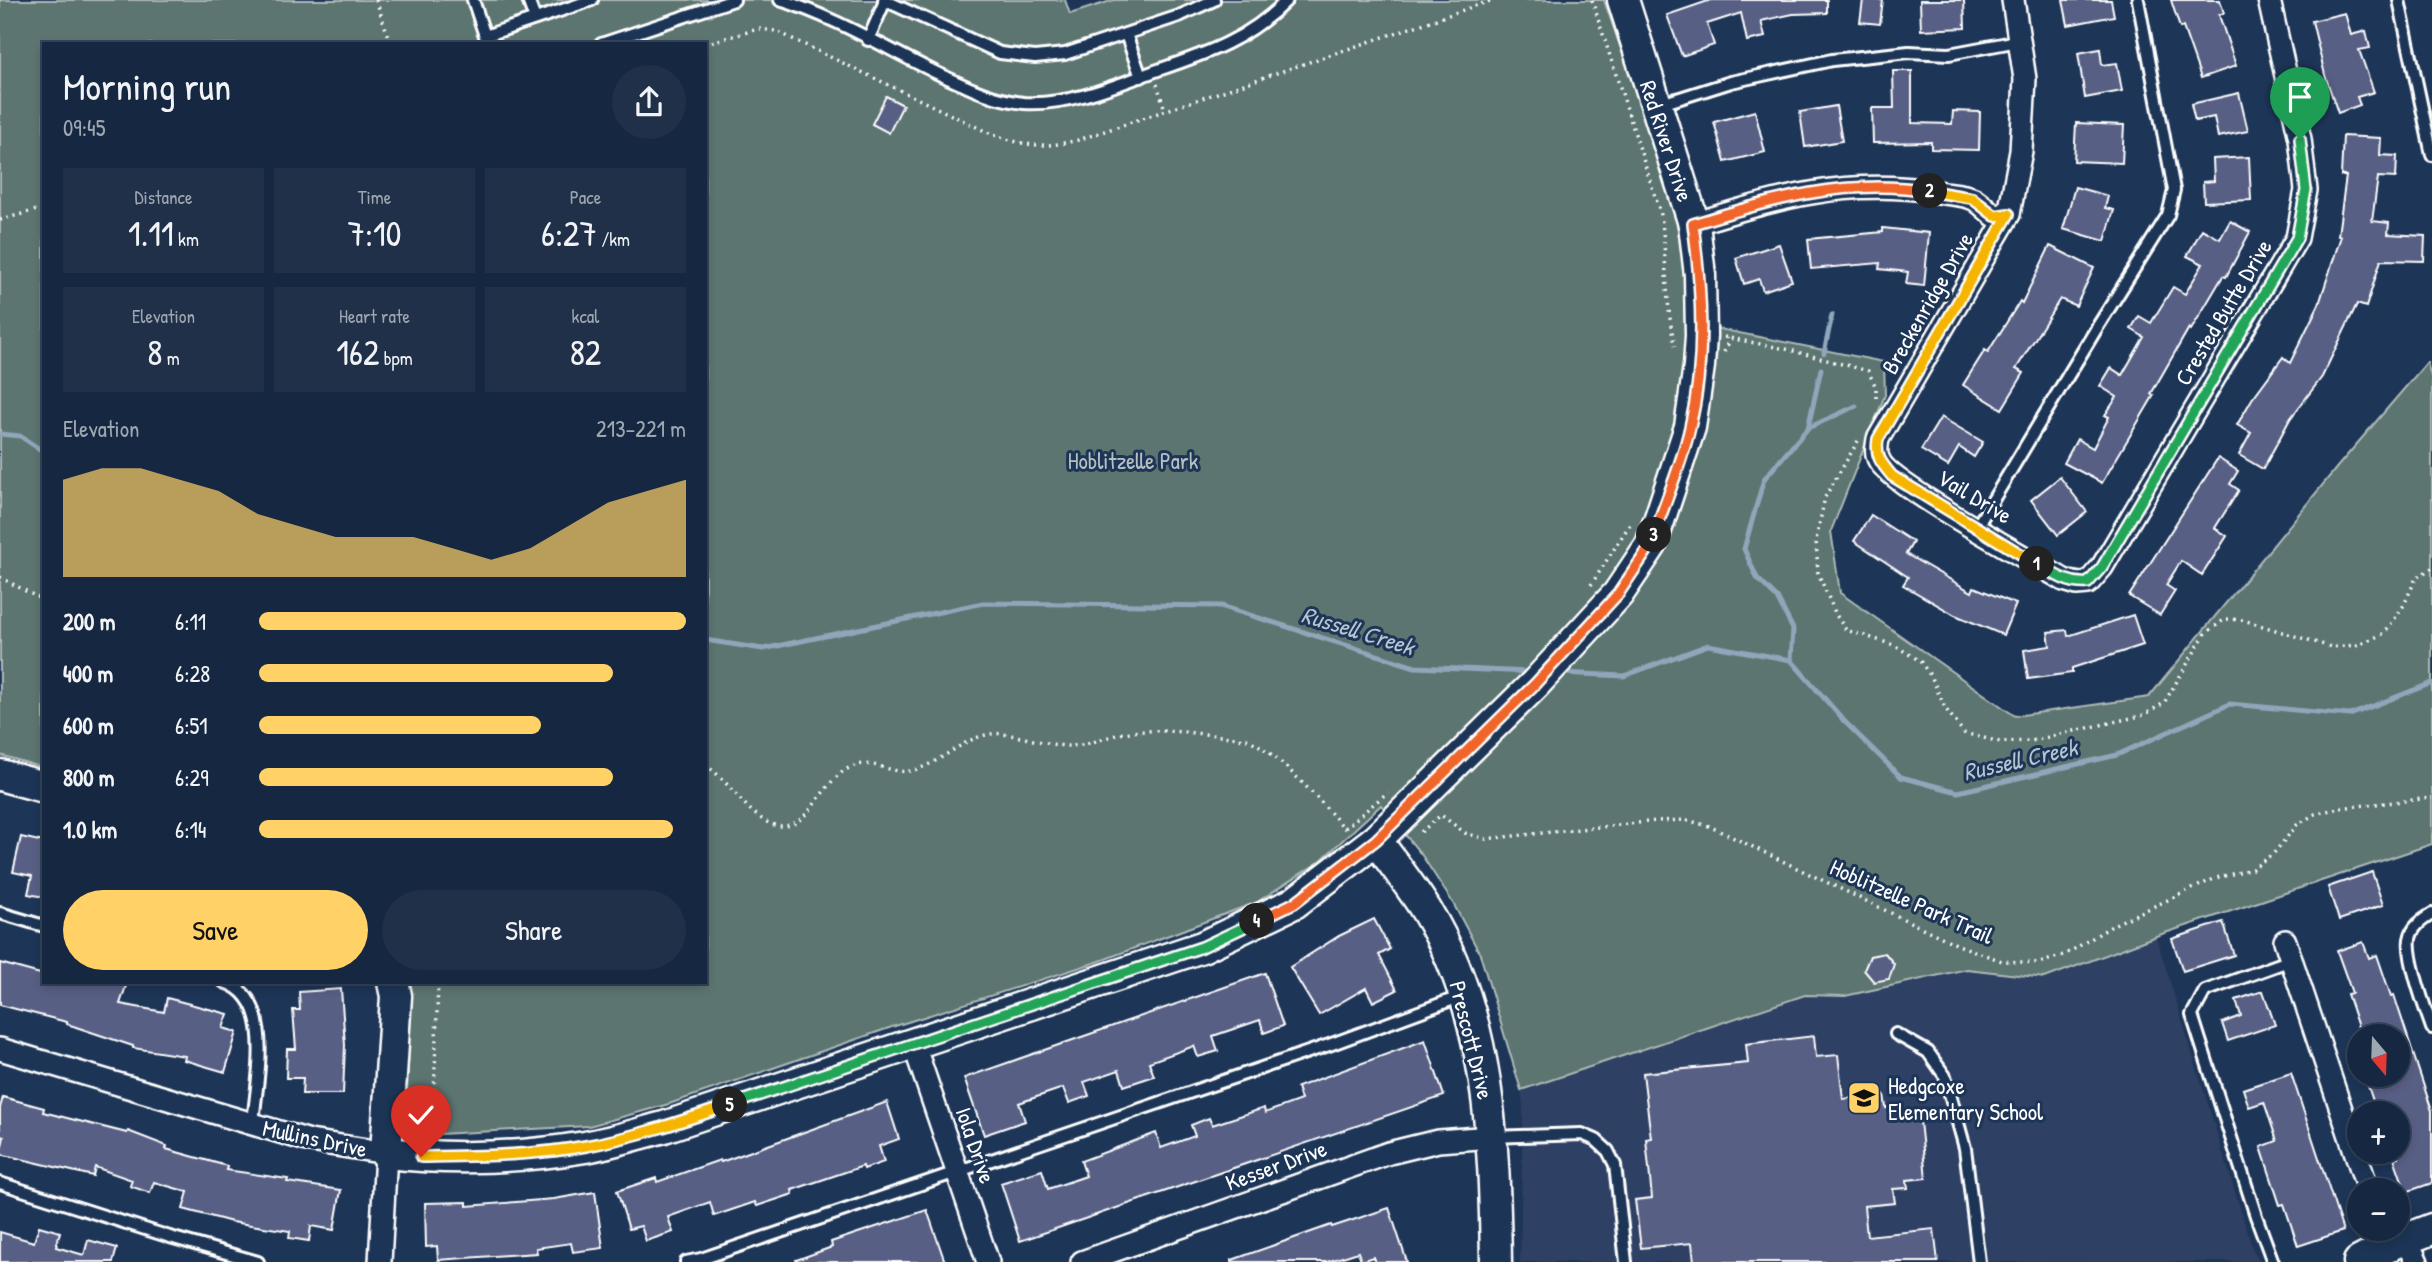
<!DOCTYPE html>
<meta charset="utf-8">
<style>
:root{--surface:#162841;--page:#1f3048;--text:#f1f3f6;--muted:#9ea6b1;--line:#35445a;--accent:#ffd166}
body{margin:0;font-family:"Patrick Hand",sans-serif;background:var(--page);color:var(--text);height:100vh;display:flex;flex-direction:column;font-size:26px;white-space:nowrap}
*{box-sizing:border-box;margin:0}
p{font-size:23px;color:var(--muted)}
.icon{flex:none;width:38px;height:38px;fill:none;stroke:currentColor;stroke-width:2;stroke-linecap:round;stroke-linejoin:round}
.map{position:relative;flex:1;overflow:hidden}
.details{position:absolute;left:42px;top:42px;width:665px;height:942px;display:flex;flex-direction:column;background:var(--surface);border-radius:0px;box-shadow:0 4px 10px #0003,0 0 0 2px var(--line)}
.details>*{flex:none}
.needle{width:46px;rotate:161deg}
.buttons{position:absolute;left:2347px;top:1024px;display:grid;gap:14px}
.buttons a{display:grid;place-items:center;width:63px;height:63px;border-radius:50%;background:var(--surface);box-shadow:0 4px 10px #0003,0 0 0 2px var(--line);font-size:35px}
.pin{position:absolute;display:grid;place-items:center;width:60px;height:60px;color:#fff;margin:-72px -30px;border-radius:50% 50% 50% 0;rotate:-45deg;box-shadow:0 0 7px #0007}
.pin .icon{rotate:45deg}
.km{position:absolute;width:35px;height:35px;margin:-18px;border-radius:50%;background:#222;color:#fff;font-size:19px;line-height:35px;text-align:center}
.round{display:grid;place-items:center;flex:none;width:74px;height:74px;border-radius:37px;background:var(--page)}
.headline{display:flex;align-items:center;justify-content:space-between;height:119px;padding:0 21px}
h1{font-size:38px;font-weight:600;line-height:52px}
.stats{display:grid;grid-template-columns:repeat(3,1fr);gap:10px;height:119px;padding:7px 21px}
.stats div{display:grid;align-content:center;border-radius:0px;background:var(--page);text-align:center}
.stats b{font-size:35px;font-weight:600}
.stats small{font-size:19px;font-weight:400}
.stats p{font-size:19px}
.chart{height:196px;padding:14px 21px}
.chart p{display:flex;justify-content:space-between}
.chart svg{width:100%;height:126px;margin-top:7px;fill:var(--accent);opacity:.7}
.action{display:flex;gap:14px;margin-top:auto;padding:14px 21px}
.action a{flex:1;height:80px;border-radius:42px;background:var(--accent);color:#111;font-size:28px;font-weight:600;line-height:80px;text-align:center}
.action a+a{background:var(--page);color:var(--text)}
ul{padding:0 21px;list-style:none;font-size:23px}
li{display:grid;grid-template-columns:112px 84px 1fr;align-items:center;height:52px}
li i{height:18px;border-radius:9px;background:var(--accent)}
.map>svg:first-child{display:block}
.built{fill:#2f4164}
.green{fill:#5c7470;stroke:#aebab8;stroke-width:2}
.lines{fill:none;stroke-linecap:round;stroke-linejoin:round}
.stream{stroke:#90a7bb;stroke-width:5}
.building{fill:#585e84;stroke:#fff;stroke-width:2}
.lane-casing{stroke:#fff;stroke-width:16}
.street-casing{stroke:#fff;stroke-width:26}
.secondary-casing{stroke:#fff;stroke-width:35}
.path{stroke:#fff;stroke-width:3.5;stroke-dasharray:2 5;stroke-linecap:butt}
.lane{stroke:#1d3557;stroke-width:10}
.street{stroke:#1d3557;stroke-width:21}
.secondary{stroke:#1d3557;stroke-width:30}
.split-1-casing{stroke:#fff;stroke-width:14}
.split-2-casing{stroke:#fff;stroke-width:14}
.split-3-casing{stroke:#fff;stroke-width:14}
.split-4-casing{stroke:#fff;stroke-width:14}
.split-5-casing{stroke:#fff;stroke-width:14}
.split-6-casing{stroke:#fff;stroke-width:14}
.split-1{stroke:#22a559;stroke-width:9}
.split-2{stroke:#f5b400;stroke-width:9}
.split-3{stroke:#f0652b;stroke-width:9}
.split-4{stroke:#f0652b;stroke-width:9}
.split-5{stroke:#22a559;stroke-width:9}
.split-6{stroke:#f5b400;stroke-width:9}
.labels{text-anchor:middle;dominant-baseline:central;stroke-width:6;stroke-linejoin:round;paint-order:stroke}
.street-label{font-size:23px;fill:#fff;stroke:#1d3557}
.park-label{font-size:23px;fill:#b6c0bf;stroke:#1d3557}
.poi-label{font-size:23px;fill:#fff;stroke:#1d3557;text-anchor:start}
.water-label{font-size:24px;font-style:italic;fill:#b5c5d2;stroke:#1d3557}
</style>
<div class="map">
<svg width="2432" height="1262" viewBox="0 0 2432 1262">
<rect width="100%" height="100%" fill="#1d3557"/>
<filter id="ink" filterUnits="userSpaceOnUse"><feTurbulence type="fractalNoise" baseFrequency=".0143" numOctaves="2"/><feDisplacementMap in="SourceGraphic" scale="14" xChannelSelector="R" yChannelSelector="G"/><feConvolveMatrix kernelMatrix="1 2 1 2 8 2 1 2 1" color-interpolation-filters="sRGB"/></filter>
<g filter="url(#ink)">
<!-- built -->
<polygon class="built" points="2156,936 2253,1250 2260,1262 1520,1262 1523,1107 1521,1090 1805,995 1845,996 1967,969 2045,978"/>
<!-- green -->
<polygon class="green" points="0,0 1065,0 1070,14 1114,0 1604,0 1671,194 1686,271 1689,323 1884,362 1885,395 1831,531 1840,593 2015,716 2149,697 2338,466 2427,362 2432,380 2432,844 2156,936 2045,978 1967,969 1845,996 1805,995 1521,1090 1480,954 1453,903 1421,854 1381,805 1319,862 1257,902 1100,961 892,1027 669,1104 589,1126 439,1134 406,1119 411,989 408,982 705,982 705,44 44,44 44,768 0,755"/>
<g class="lines">
<!-- stream -->
<g class="stream">
<polyline points="1824,353 1832,315"/>
<polyline points="1808,428 1821,369"/>
<polyline points="0,434 20,436 44,452"/>
<polyline points="705,640 763,649 983,603 1221,606 1415,667 1530,672"/>
<polyline points="1791,660 1793,629 1777,598 1757,578 1744,549 1764,479 1808,428 1856,406"/>
<polyline points="1561,673 1624,676 1708,645 1791,660 1845,722 1901,777 1958,792 2117,755 2230,704 2350,715 2432,683"/>
</g>
</g>
<!-- building -->
<g class="building">
<polygon points="1711,0 1827,0 1827,13 1793,14 1761,21 1765,37 1747,41 1741,13 1707,24 1714,45 1682,56 1667,15"/>
<polygon points="1863,0 1883,0 1880,24 1860,22"/>
<polygon points="1920,0 1964,0 1965,28 1921,30"/>
<polygon points="2063,0 2111,0 2114,16 2068,25"/>
<polygon points="2171,0 2220,0 2224,13 2219,15 2236,66 2201,78 2183,27 2180,28"/>
<polygon points="2345,13 2351,35 2366,31 2370,48 2359,50 2374,92 2357,97 2360,105 2338,113 2325,75 2312,21"/>
<polygon points="2100,49 2102,65 2117,63 2122,91 2085,98 2078,53"/>
<polygon points="1893,71 1912,71 1912,123 1952,124 1953,111 1980,112 1979,150 1931,149 1931,142 1873,143 1872,108 1894,108"/>
<polygon points="2239,93 2248,131 2218,137 2214,117 2195,121 2191,104"/>
<polygon points="886,96 903,105 889,133 872,124"/>
<polygon points="1836,106 1842,141 1805,147 1800,112"/>
<polygon points="1755,111 1765,152 1725,162 1714,122"/>
<polygon points="2076,123 2124,125 2122,163 2074,161"/>
<polygon points="2343,136 2381,138 2380,155 2397,156 2396,178 2378,177 2372,221 2389,223 2388,234 2425,236 2424,261 2381,260 2366,307 2357,304 2322,377 2290,419 2263,469 2239,455 2251,433 2237,425 2252,399 2283,357 2290,363 2319,304 2341,236 2338,235 2346,176 2341,176"/>
<polygon points="2249,157 2251,200 2204,202 2203,182 2214,181 2213,159"/>
<polygon points="2075,187 2108,196 2105,208 2114,210 2105,241 2063,229"/>
<polygon points="2230,221 2250,232 2226,277 2223,276 2191,330 2189,328 2151,394 2154,395 2102,483 2064,463 2077,439 2093,448 2109,417 2105,415 2117,397 2100,386 2111,368 2122,375 2144,337 2131,329 2139,316 2151,323 2173,287 2185,294 2203,264 2187,256 2202,229 2220,239"/>
<polygon points="1883,228 1929,233 1924,286 1906,284 1908,272 1879,269 1880,263 1811,269 1808,239 1883,232"/>
<polygon points="1779,244 1792,281 1763,291 1759,279 1744,284 1736,258"/>
<polygon points="2050,246 2094,268 2076,306 2060,299 2016,369 2024,373 2002,409 1963,385 1985,350 1988,352 2020,301 2022,303"/>
<polygon points="1941,417 1983,442 1974,457 1959,447 1948,466 1921,450"/>
<polygon points="2218,458 2238,471 2230,484 2239,490 2215,528 2227,536 2202,575 2181,561 2166,585 2175,591 2160,615 2129,596"/>
<polygon points="2060,477 2087,512 2058,535 2031,500"/>
<polygon points="1871,515 1913,542 1906,554 1972,592 1974,587 2016,604 2003,635 1955,615 1903,585 1908,577 1854,541"/>
<polygon points="2133,615 2143,645 2072,668 2072,673 2028,679 2024,650 2050,646 2048,632 2067,630 2068,636"/>
<polygon points="21,837 44,842 44,897 28,894 32,876 13,872"/>
<polygon points="2372,872 2383,905 2339,920 2328,887"/>
<polygon points="1374,919 1390,949 1379,955 1397,990 1373,1002 1366,988 1319,1015 1290,967 1339,936"/>
<polygon points="2223,922 2234,955 2183,971 2172,939"/>
<polygon points="2363,942 2369,958 2377,955 2391,996 2394,995 2432,1111 2432,1183 2406,1192 2394,1158 2398,1157 2398,1113 2377,1113 2365,1077 2373,1074 2398,1074 2398,1036 2361,1036 2347,994 2352,993 2337,951"/>
<polygon points="1885,953 1894,964 1889,979 1874,982 1864,970 1870,956"/>
<polygon points="0,963 44,975 44,982 113,982 126,986 120,1004 164,1012 167,998 228,1014 223,1028 237,1032 225,1072 184,1060 185,1056 133,1048 133,1046 67,1024 67,1022 0,1005"/>
<polygon points="1265,973 1283,1026 1264,1033 1260,1020 1213,1036 1218,1051 1198,1057 1194,1046 1149,1062 1154,1076 1124,1086 1119,1070 1084,1082 1089,1096 1069,1103 1063,1088 1019,1103 1025,1121 984,1135 964,1078"/>
<polygon points="341,989 345,1045 343,1094 302,1094 303,1078 286,1078 287,1049 296,1049 293,1010 300,1010 299,992"/>
<polygon points="2263,991 2275,1025 2228,1041 2222,1023 2241,1016 2236,1000"/>
<polygon points="1814,1036 1816,1057 1838,1055 1843,1099 1884,1094 1886,1108 1899,1106 1900,1114 1919,1112 1926,1178 1907,1180 1908,1188 1893,1189 1895,1203 1864,1206 1867,1236 1934,1229 1938,1262 1694,1262 1692,1243 1641,1248 1635,1200 1652,1198 1646,1139 1651,1138 1643,1073 1748,1063 1746,1044"/>
<polygon points="1425,1040 1444,1096 1020,1241 1001,1183 1042,1170 1048,1189 1086,1176 1081,1161 1156,1133 1161,1148 1195,1136 1191,1125 1209,1118 1212,1125 1264,1108 1265,1113 1301,1100 1297,1087"/>
<polygon points="2291,1073 2343,1231 2298,1246 2284,1204 2280,1205 2261,1147 2277,1141 2264,1102 2249,1107 2243,1089"/>
<polygon points="3,1097 44,1108 43,1112 127,1133 128,1131 167,1146 166,1149 227,1166 226,1170 288,1179 287,1182 341,1190 334,1230 311,1226 309,1241 289,1238 290,1231 232,1222 183,1209 188,1192 154,1182 150,1193 130,1186 132,1180 95,1167 93,1176 0,1154 4,1137 0,1136 0,1108"/>
<polygon points="887,1102 899,1139 879,1146 884,1162 864,1169 863,1166 792,1190 793,1194 757,1206 755,1202 714,1216 710,1202 668,1217 673,1232 646,1241 641,1226 629,1229 617,1191 656,1178 657,1182 720,1160 721,1162"/>
<polygon points="595,1192 603,1248 573,1252 571,1243 536,1248 537,1253 438,1260 437,1246 426,1247 425,1203 467,1202 467,1206 554,1199"/>
<polygon points="1389,1208 1407,1262 1375,1262 1373,1257 1361,1261 1358,1252 1327,1262 1232,1262 1232,1260 1331,1225 1332,1227"/>
<polygon points="927,1210 945,1262 797,1262 796,1260 832,1247 831,1242"/>
<polygon points="39,1226 60,1232 56,1247 84,1255 88,1240 117,1248 113,1262 0,1262 0,1232 34,1242"/>
</g>
<g class="lines">
<defs>
<g id="lane">
<polyline points="473,0 485,36 592,0"/>
<polyline points="528,0 535,19"/>
<path d="M780 0C835 17 887 49 939 74 967 87 993 100 1024 103 1068 106 1117 85 1158 70 1208 53 1249 39 1287 0"/>
<polyline points="884,0 1000,53 1035,57 1065,54 1179,16 1214,0"/>
<polyline points="2399,0 2432,155"/>
<polyline points="1126,34 1141,77"/>
<polyline points="868,40 885,1"/>
<polyline points="601,44 734,0"/>
<polyline points="1658,105 1731,82 1832,60 1909,52 1949,54 2018,41"/>
<polyline points="1976,528 2098,326 2168,215 2174,190 2138,0"/>
<polyline points="0,913 44,926"/>
<path d="M2432 914C2422 920 2412 927 2410 939 2407 959 2425 1008 2432 1028"/>
<path d="M224 982C277 998 256 1081 253 1124"/>
<polyline points="1896,1034 1928,1052 1945,1076 1965,1148 1979,1262"/>
<polyline points="1492,1137 1582,1134 1596,1140 1608,1151 1615,1165 1626,1262"/>
<polyline points="0,1183 170,1237 258,1262"/>
<polyline points="686,1262 701,1259 1329,1045 1462,996"/>
<polyline points="2273,1262 2256,1216 2192,1015 2205,991 2291,960"/>
</g>
<g id="street">
<path d="M2013 0 2025 79 2021 151 2009 214 1878 439C1877 446 1875 453 1879 460 1889 484 2034 562 2064 580L2077 584 2088 583 2102 567 2297 238 2306 190 2300 139 2269 0"/>
<path d="M1694 224C1778 197 1847 178 1937 192 1948 194 1964 194 1974 199 1981 203 1988 211 1995 216L2009 214"/>
<polyline points="2285,941 2368,1190"/>
<polyline points="914,1045 988,1262"/>
<polyline points="0,1049 310,1141 386,1153 380,1262"/>
<polyline points="2406,1238 2417,1262"/>
<polyline points="1082,1262 1389,1153 1438,1141 1492,1137"/>
</g>
<g id="secondary">
<polyline points="0,775 44,787"/>
<path d="M1376 840C1393 863 1411 886 1426 910 1491 1016 1494 1142 1496 1262"/>
<path d="M393 982 396 996 386 1153C452 1160 520 1158 585 1147 612 1142 638 1134 664 1127L1202 947 1294 903 1376 840 1535 684 1618 594 1651 545 1690 427 1699 366 1701 336 1700 275 1694 224 1623 0"/>
<polyline points="2359,1262 2393,1244 2432,1229"/>
</g>
</defs>
<!-- lane casing -->
<use href="#lane" class="lane-casing"/>
<!-- street casing -->
<use href="#street" class="street-casing"/>
<!-- secondary casing -->
<use href="#secondary" class="secondary-casing"/>
<!-- path -->
<g class="path">
<polyline points="376,0 391,44"/>
<path d="M1592 0 1661 215C1667 259 1665 303 1675 346"/>
<path d="M705 44 758 29 776 31 987 132C1023 146 1041 149 1078 140L1493 0"/>
<polyline points="1157,84 1165,110"/>
<polyline points="0,220 44,208"/>
<polyline points="1724,337 1786,349 1868,371 1876,387 1876,402"/>
<polyline points="1724,352 1728,344 1727,338"/>
<polyline points="1858,441 1825,497 1816,540 1818,573 1836,615 1846,630 1894,645 1920,661 1932,678 1945,708 1964,733 2000,742 2031,741 2144,715 2164,703 2205,634 2225,619 2243,620 2331,647 2358,645 2385,633 2404,605 2416,578 2432,568"/>
<polyline points="0,577 44,601"/>
<polyline points="1591,585 1632,521"/>
<path d="M705 765C730 779 752 826 782 826 814 826 823 772 858 765 876 761 892 774 910 771 940 765 961 738 991 734 1009 731 1047 746 1069 746 1092 746 1109 734 1131 732 1169 728 1209 735 1247 739 1276 751 1324 805 1345 829"/>
<polyline points="1345,828 1388,792"/>
<polyline points="1421,832 1441,815 1465,833 1485,839 1657,821 1686,820 1709,826 1958,945 2002,961 2040,963 2066,954 2115,924 2216,878 2252,869 2274,853 2297,825 2315,814 2339,808 2432,798"/>
<polyline points="411,1130 431,1112 434,1099 438,982"/>
</g>
<!-- lane -->
<use href="#lane" class="lane"/>
<!-- street -->
<use href="#street" class="street"/>
<!-- secondary -->
<use href="#secondary" class="secondary"/>
</g>
</g>
<g class="lines" filter="url(#ink)">
<defs>
<path id="split-1" d="M2037 564C2054 574 2068 585 2088 583L2102 567 2297 238 2306 190 2300 139"/>
<path id="split-2" d="M1930 191 1972 198 1995 216 2009 214 1878 439C1875 456 1881 463 1892 476L2037 564"/>
<path id="split-3" d="M1654 535C1666 499 1682 464 1690 427 1706 361 1702 291 1693 224 1774 199 1845 178 1930 191"/>
<polyline id="split-4" points="1257,921 1294,903 1376,840 1535,684 1618,594 1651,545 1654,535"/>
<polyline id="split-5" points="730,1105 1202,947 1257,921"/>
<path id="split-6" d="M421 1157C476 1156 532 1156 586 1146 635 1137 683 1121 730 1105"/>
</defs>
<!-- split-1 casing -->
<use href="#split-1" class="split-1-casing"/>
<!-- split-2 casing -->
<use href="#split-2" class="split-2-casing"/>
<!-- split-3 casing -->
<use href="#split-3" class="split-3-casing"/>
<!-- split-4 casing -->
<use href="#split-4" class="split-4-casing"/>
<!-- split-5 casing -->
<use href="#split-5" class="split-5-casing"/>
<!-- split-6 casing -->
<use href="#split-6" class="split-6-casing"/>
<!-- split-1 -->
<use href="#split-1" class="split-1"/>
<!-- split-2 -->
<use href="#split-2" class="split-2"/>
<!-- split-3 -->
<use href="#split-3" class="split-3"/>
<!-- split-4 -->
<use href="#split-4" class="split-4"/>
<!-- split-5 -->
<use href="#split-5" class="split-5"/>
<!-- split-6 -->
<use href="#split-6" class="split-6"/>
</g>
<!-- icons -->
<defs>
<symbol id="school-square" viewBox="-11 -11 22 22"><rect x="-9" y="-9" width="18" height="18" rx="4" fill="#ffd166" stroke="#1d3557"/><path d="M0-5L7-2L0 1L-7-2ZM-4 1L0 2.5L4 1V4Q0 6-4 4Z" fill="#111"/></symbol>
</defs>
<g fill-rule="evenodd">
<use href="#school-square" x="1845" y="1079" width="38" height="38"/>
</g>
<g class="labels">
<!-- street labels -->
<g class="street-label">
<text transform="translate(1667 141) rotate(72)">Red River Drive</text>
<text transform="translate(1927 303) rotate(-60)">Breckenridge Drive</text>
<text transform="translate(2223 312) rotate(-59)">Crested Butte Drive</text>
<text transform="translate(1975 496) rotate(31)">Vail Drive</text>
<text transform="translate(1912 901) rotate(24)">Hoblitzelle Park Trail</text>
<text transform="translate(1472 1040) rotate(76)">Prescott Drive</text>
<text transform="translate(315 1138) rotate(12)">Mullins Drive</text>
<text transform="translate(976 1145) rotate(71)">Iola Drive</text>
<text transform="translate(1276 1165) rotate(-20)">Kesser Drive</text>
</g>
<!-- park labels -->
<g class="park-label">
<text x="1133" y="460">Hoblitzelle Park</text>
</g>
<!-- poi labels -->
<g class="poi-label">
<text x="1888" y="1085">Hedgcoxe<tspan x="1888" dy="26">Elementary School</tspan></text>
</g>
<!-- water labels -->
<g class="water-label">
<text transform="translate(1358 630) rotate(17)">Russell Creek</text>
<text transform="translate(2020 759) rotate(-13)">Russell Creek</text>
</g>
</g>
</svg>
<div class="buttons">
<a><svg class="needle" viewBox="-14 -14 28 28"><path d="M0-13l5 13h-10z" fill="#e53935"/><path d="M0 13l5-13h-10z" fill="#9ea6b1"/></svg></a>
<a>+</a>
<a>−</a>
</div>
<div class="pin" style="left:2300px;top:139px;background:#1e9e55"><svg class="icon" aria-label="arrive" viewBox="0 0 24 24"><path d="M6 21V4h12l-3 4 3 4H6"/></svg></div>
<div class="pin" style="left:421px;top:1157px;background:#d93025"><svg class="icon" aria-label="check" viewBox="0 0 24 24"><path d="M5 12l5 5 9-10"/></svg></div>
<b class="km" style="left:2037px;top:564px">1</b>
<b class="km" style="left:1930px;top:191px">2</b>
<b class="km" style="left:1654px;top:535px">3</b>
<b class="km" style="left:1257px;top:921px">4</b>
<b class="km" style="left:730px;top:1105px">5</b>
<section class="details">
<div class="headline"><div><h1>Morning run</h1><p>09:45</p></div><a class="round"><svg class="icon" aria-label="share" viewBox="0 0 24 24"><path d="M12 15V3M7 8l5-5 5 5M5 13v7h14v-7"/></svg></a></div>
<div class="stats">
<div><p>Distance</p><b>1.11<small> km</small></b></div>
<div><p>Time</p><b>7:10</b></div>
<div><p>Pace</p><b>6:27<small> /km</small></b></div>
</div>
<div class="stats">
<div><p>Elevation</p><b>8<small> m</small></b></div>
<div><p>Heart rate</p><b>162<small> bpm</small></b></div>
<div><p>kcal</p><b>82</b></div>
</div>
<div class="chart"><p><span>Elevation</span>213–221 m</p>
<svg viewBox="0 0 160 44" preserveAspectRatio="none"><path d="M0 44V10L10 6L20 6L30 10L40 14L50 22L60 26L70 30L80 30L90 30L100 34L110 38L120 34L130 26L140 18L150 14L160 10V44z"/></svg>
</div>
<ul>
<li><b>200 m</b>6:11<i style="width:100%"></i></li>
<li><b>400 m</b>6:28<i style="width:83%"></i></li>
<li><b>600 m</b>6:51<i style="width:66%"></i></li>
<li><b>800 m</b>6:29<i style="width:83%"></i></li>
<li><b>1.0 km</b>6:14<i style="width:97%"></i></li>
</ul>
<div class="action"><a>Save</a><a>Share</a></div>
</section>
</div>
